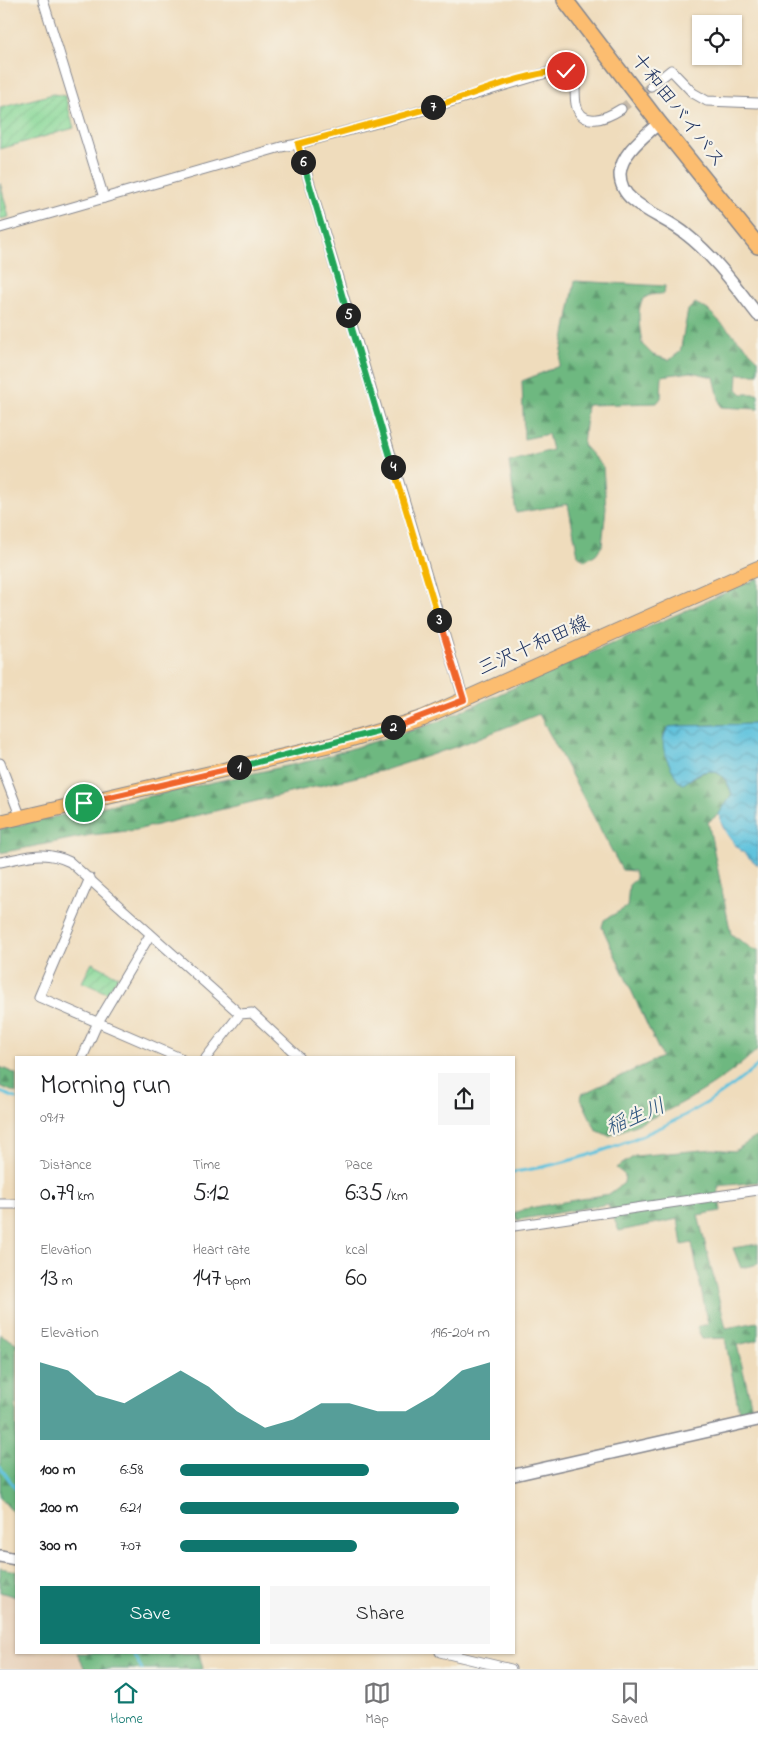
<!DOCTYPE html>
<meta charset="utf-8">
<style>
:root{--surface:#fff;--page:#f6f6f6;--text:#202124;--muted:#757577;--line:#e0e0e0;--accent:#0f766e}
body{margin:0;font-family:"Indie Flower","Klee One",sans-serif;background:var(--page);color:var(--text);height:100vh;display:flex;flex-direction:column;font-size:19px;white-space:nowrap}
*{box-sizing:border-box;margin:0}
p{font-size:16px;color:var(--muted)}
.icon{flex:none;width:28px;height:28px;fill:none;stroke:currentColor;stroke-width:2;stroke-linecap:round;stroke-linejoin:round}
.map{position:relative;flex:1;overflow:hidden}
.side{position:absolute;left:15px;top:1056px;width:500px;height:598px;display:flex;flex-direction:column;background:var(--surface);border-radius:0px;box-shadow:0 1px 4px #0004}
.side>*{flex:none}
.buttons{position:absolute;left:692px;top:15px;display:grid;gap:10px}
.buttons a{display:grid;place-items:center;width:50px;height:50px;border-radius:0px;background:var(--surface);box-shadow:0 1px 4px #0004;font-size:25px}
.pin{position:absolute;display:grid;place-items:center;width:42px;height:42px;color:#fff;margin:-21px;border:2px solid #fff;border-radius:50%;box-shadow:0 1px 5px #0007}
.km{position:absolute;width:25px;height:25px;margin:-12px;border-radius:50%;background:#222;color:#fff;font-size:14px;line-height:25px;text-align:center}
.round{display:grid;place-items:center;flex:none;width:52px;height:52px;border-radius:0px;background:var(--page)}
.head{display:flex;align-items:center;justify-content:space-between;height:85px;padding:0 25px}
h1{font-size:28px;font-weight:600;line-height:38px}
.figures{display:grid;grid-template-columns:repeat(3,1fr);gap:8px;height:85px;padding:5px 25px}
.figures div{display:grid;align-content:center}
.figures b{font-size:25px;font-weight:600}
.figures small{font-size:14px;font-weight:400}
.figures p{font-size:14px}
.chart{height:140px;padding:10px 25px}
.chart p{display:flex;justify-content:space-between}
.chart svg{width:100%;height:90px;margin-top:5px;fill:var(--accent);opacity:.7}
.action{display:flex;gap:10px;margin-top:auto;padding:10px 25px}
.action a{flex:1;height:58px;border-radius:0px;background:var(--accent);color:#fff;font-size:20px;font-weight:600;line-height:58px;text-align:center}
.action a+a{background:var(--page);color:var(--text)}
ul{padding:0 25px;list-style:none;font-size:16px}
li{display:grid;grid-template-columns:80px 60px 1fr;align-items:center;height:38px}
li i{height:12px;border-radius:6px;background:var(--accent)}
.tab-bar{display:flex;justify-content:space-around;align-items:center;height:70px;border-top:1px solid var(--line);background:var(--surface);font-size:14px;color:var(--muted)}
.tab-bar a{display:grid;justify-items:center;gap:2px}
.tab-bar .selected{color:var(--accent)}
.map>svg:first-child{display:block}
.built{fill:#e6cfb7}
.forest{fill:url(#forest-firs);stroke:#44746f}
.garden{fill:url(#garden-furrows);stroke:#52847b}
.water{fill:url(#water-waves);stroke:#3d789e}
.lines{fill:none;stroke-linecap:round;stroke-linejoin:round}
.stream{stroke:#5fc2dd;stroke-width:3}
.minor-tunnel{stroke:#c5b9a9;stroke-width:9;stroke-dasharray:9 4.5;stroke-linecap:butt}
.minor-casing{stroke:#85868d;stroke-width:11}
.tertiary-casing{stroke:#85868d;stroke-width:14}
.primary-casing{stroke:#85868d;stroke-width:16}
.trunk-casing{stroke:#85868d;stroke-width:18}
.minor{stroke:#fff;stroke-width:9}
.tertiary{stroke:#fff;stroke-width:11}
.primary{stroke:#fcbd6f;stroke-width:14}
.trunk{stroke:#fcbd6f;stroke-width:15}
.split-1-casing{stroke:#fff;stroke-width:10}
.split-2-casing{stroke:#fff;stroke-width:10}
.split-3-casing{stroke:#fff;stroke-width:10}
.split-4-casing{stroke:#fff;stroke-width:10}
.split-5-casing{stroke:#fff;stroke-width:10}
.split-6-casing{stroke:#fff;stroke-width:10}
.split-7-casing{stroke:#fff;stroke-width:10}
.split-8-casing{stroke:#fff;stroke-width:10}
.split-1{stroke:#f0652b;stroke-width:6}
.split-2{stroke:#22a559;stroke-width:6}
.split-3{stroke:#f0652b;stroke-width:6}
.split-4{stroke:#f5b400;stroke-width:6}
.split-5{stroke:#22a559;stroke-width:6}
.split-6{stroke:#22a559;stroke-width:6}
.split-7{stroke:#f5b400;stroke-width:6}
.split-8{stroke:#f5b400;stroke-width:6}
.labels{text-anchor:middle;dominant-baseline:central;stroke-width:4.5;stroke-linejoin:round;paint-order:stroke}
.street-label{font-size:20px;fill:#1b2f5e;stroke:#f7f3e8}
.water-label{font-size:21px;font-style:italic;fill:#2c547e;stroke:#f7f3e8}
</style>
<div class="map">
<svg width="758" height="1669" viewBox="0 0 758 1669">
<defs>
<pattern id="forest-firs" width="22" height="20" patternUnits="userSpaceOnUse" patternTransform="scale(1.25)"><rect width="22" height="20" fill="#6eb880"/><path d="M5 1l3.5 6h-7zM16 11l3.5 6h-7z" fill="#5a966c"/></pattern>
<pattern id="garden-furrows" width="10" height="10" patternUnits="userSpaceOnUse" patternTransform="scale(1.25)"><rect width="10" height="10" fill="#88d898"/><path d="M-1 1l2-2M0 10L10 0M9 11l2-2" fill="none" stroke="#75ba85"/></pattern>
<pattern id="water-waves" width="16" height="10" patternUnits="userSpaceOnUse" patternTransform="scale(1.25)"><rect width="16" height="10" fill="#5fc2dd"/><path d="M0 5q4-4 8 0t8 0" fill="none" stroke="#4e9eb6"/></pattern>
</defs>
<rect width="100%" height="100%" fill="#f7f3e8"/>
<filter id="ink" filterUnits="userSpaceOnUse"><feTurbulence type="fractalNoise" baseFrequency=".02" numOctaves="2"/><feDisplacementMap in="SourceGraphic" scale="10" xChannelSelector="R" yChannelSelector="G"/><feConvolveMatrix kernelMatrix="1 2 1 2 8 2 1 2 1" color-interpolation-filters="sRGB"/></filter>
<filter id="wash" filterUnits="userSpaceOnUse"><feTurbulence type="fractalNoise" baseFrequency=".0096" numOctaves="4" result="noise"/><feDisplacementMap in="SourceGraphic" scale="20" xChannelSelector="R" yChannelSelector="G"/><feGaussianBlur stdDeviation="1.12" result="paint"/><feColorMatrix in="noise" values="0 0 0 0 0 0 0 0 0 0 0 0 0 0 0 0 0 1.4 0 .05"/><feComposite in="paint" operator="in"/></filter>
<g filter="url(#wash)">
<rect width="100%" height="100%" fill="#efdcbc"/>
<!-- built -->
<polygon class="built" points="0,1569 16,1573 16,1652 111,1653 119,1669 0,1669"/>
<!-- forest -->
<g class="forest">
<path d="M575 281 665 286 664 294C659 294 652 294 648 296 633 302 641 333 642 344L653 355 669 360 680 352 688 310 695 303 708 310 758 359V374H738L737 389 742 394H758V409L721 407 714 377 691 372 662 376 661 398 657 403 587 405 583 445 603 467 606 508 602 546 596 554 585 561 578 555 568 504 516 513 509 462 552 450 548 434 524 439 522 381 559 366Z"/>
<path d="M758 578V724L680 726 669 727 663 735 689 781C710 764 724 770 732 795L719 814 708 822 731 934 752 949 758 950V1049C715 1090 664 1114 609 1136L596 1130 581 1099 582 1094 662 1057 602 927 604 920 627 907 629 885 636 879 634 871 622 870 539 714 461 745 385 770 136 830 91 835 0 853V829L314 760 435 723Z"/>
<polygon points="0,1067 16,1074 16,1093 0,1086"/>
<polygon points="758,1136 758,1182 718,1186 721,1211 698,1215 726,1328 758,1322 758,1340 737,1345 752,1408 739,1412 725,1338 702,1339 697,1327 708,1324 692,1243 682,1245 678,1219 619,1231 608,1204 517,1220 514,1214 524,1209 609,1194 624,1183 625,1175 616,1168 635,1156 713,1149 734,1151"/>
<polygon points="758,1244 758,1264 741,1268 733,1248"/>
<polygon points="0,1334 16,1343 16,1516 0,1497"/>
<polygon points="0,1568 16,1571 16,1597 0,1592"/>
<polygon points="77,1653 199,1653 203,1669 85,1669"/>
</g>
<!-- garden -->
<g class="garden">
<polygon points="53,94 65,96 74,128 0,149 0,108"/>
<polygon points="0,183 9,217 0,219"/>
<polygon points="92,963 118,976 107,993 82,982"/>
</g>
<!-- water -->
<path class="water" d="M758 724V865C741 851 723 837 719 814L732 795C728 779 718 766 700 773 694 775 689 781 683 784L678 781C670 764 655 744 669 727L680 726Z"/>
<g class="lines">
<!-- stream -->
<g class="stream">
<polyline points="0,1092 16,1098"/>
<path d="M514 1172C596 1160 696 1121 758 1065"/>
<polyline points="0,1467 16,1489"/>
<polyline points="132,1652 142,1669"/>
</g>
</g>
</g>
<g filter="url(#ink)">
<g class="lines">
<!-- minor-tunnel -->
<polyline class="minor-tunnel" points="621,109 651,86"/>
<defs>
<g id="minor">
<polyline points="43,0 104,198"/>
<polyline points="651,86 671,70 693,93 707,101 758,103"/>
<polyline points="298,144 464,700"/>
<path d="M0 228 281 147 298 144 407 115 556 70C581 72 573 87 576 104 581 129 607 118 621 109"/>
<polyline points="0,763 21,818"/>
<path d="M0 862C27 857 44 849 70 862L240 1014 206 1058"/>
<polyline points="90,878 39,997 180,1058"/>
<polyline points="240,1014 252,1013 300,1058"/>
<polyline points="82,1058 98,1022 150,935"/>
<polyline points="0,1204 16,1204"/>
<polyline points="514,1226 758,1190"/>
<polyline points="440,1652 511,1669"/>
</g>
<g id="tertiary">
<path d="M659 123C645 136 621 153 620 174 620 184 625 194 633 200 649 214 671 221 687 235 715 257 736 287 758 315"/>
<polyline points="514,1475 758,1420"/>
<polyline points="0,1556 16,1559"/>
</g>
<polyline id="primary" points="0,822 335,744 422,718 758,568"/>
<polyline id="trunk" points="565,0 659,123 758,246"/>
</defs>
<!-- minor casing -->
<use href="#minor" class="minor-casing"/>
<!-- tertiary casing -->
<use href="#tertiary" class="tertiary-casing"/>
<!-- primary casing -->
<use href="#primary" class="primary-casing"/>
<!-- trunk casing -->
<use href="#trunk" class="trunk-casing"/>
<!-- minor -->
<use href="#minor" class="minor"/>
<!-- tertiary -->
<use href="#tertiary" class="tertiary"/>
<!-- primary -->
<use href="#primary" class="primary"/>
<!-- trunk -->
<use href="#trunk" class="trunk"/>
</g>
</g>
<g class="lines" filter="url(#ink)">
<defs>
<polyline id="split-1" points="84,803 239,767"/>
<polyline id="split-2" points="239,767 393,727"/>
<polyline id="split-3" points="393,727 464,700 439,620"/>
<polyline id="split-4" points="393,467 439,620"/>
<polyline id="split-5" points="348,315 393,467"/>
<polyline id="split-6" points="303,162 348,315"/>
<polyline id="split-7" points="303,162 298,144 433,107"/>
<path id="split-8" d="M433 107C466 97 535 69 566 71"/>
</defs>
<!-- split-1 casing -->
<use href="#split-1" class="split-1-casing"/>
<!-- split-2 casing -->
<use href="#split-2" class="split-2-casing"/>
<!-- split-3 casing -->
<use href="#split-3" class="split-3-casing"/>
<!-- split-4 casing -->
<use href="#split-4" class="split-4-casing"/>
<!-- split-5 casing -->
<use href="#split-5" class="split-5-casing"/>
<!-- split-6 casing -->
<use href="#split-6" class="split-6-casing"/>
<!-- split-7 casing -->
<use href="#split-7" class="split-7-casing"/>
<!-- split-8 casing -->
<use href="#split-8" class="split-8-casing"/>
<!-- split-1 -->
<use href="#split-1" class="split-1"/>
<!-- split-2 -->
<use href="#split-2" class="split-2"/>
<!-- split-3 -->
<use href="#split-3" class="split-3"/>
<!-- split-4 -->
<use href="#split-4" class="split-4"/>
<!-- split-5 -->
<use href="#split-5" class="split-5"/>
<!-- split-6 -->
<use href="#split-6" class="split-6"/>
<!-- split-7 -->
<use href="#split-7" class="split-7"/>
<!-- split-8 -->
<use href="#split-8" class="split-8"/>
</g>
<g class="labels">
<!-- street labels -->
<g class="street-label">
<text transform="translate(677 111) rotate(52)">十和田バイパス</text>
<text transform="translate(534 647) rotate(-24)">三沢十和田線</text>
</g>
<!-- water labels -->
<g class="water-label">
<text transform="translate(636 1118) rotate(-23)">稲生川</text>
</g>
</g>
</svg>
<div class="buttons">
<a><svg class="icon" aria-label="locate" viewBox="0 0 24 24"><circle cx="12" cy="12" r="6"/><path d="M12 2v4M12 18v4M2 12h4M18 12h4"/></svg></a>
</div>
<div class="pin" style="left:84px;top:803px;background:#1e9e55"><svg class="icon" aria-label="arrive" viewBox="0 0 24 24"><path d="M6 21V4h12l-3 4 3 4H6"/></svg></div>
<div class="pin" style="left:566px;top:71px;background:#d93025"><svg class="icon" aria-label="check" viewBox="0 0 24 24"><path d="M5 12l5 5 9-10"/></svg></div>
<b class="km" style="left:239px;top:767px">1</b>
<b class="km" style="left:393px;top:727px">2</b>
<b class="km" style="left:439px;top:620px">3</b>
<b class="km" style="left:393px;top:467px">4</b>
<b class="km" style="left:348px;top:315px">5</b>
<b class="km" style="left:303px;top:162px">6</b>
<b class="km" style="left:433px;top:107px">7</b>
<section class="side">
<div class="head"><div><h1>Morning run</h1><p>09:17</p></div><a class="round"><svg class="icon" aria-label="share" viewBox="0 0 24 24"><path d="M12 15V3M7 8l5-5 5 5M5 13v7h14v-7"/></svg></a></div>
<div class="figures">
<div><p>Distance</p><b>0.79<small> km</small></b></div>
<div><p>Time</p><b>5:12</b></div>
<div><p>Pace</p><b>6:35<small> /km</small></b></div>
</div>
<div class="figures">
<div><p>Elevation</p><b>13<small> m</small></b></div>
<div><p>Heart rate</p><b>147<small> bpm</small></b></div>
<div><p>kcal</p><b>60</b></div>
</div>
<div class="chart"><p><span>Elevation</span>196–204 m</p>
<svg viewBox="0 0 160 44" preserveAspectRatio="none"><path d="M0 44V6L10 10L20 22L30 26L40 18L50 10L60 18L70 30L80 38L90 34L100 26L110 26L120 30L130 30L140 22L150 10L160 6V44z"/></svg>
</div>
<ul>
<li><b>100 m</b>6:58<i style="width:61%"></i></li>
<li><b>200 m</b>6:21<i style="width:90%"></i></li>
<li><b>300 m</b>7:07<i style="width:57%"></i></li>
</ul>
<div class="action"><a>Save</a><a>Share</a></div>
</section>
</div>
<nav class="tab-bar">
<a class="selected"><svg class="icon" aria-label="home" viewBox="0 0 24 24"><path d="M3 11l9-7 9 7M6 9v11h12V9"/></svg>Home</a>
<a><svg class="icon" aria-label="map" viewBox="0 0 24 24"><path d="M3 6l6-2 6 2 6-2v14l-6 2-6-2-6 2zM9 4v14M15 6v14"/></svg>Map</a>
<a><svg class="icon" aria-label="saved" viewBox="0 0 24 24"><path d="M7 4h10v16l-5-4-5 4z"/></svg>Saved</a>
</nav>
